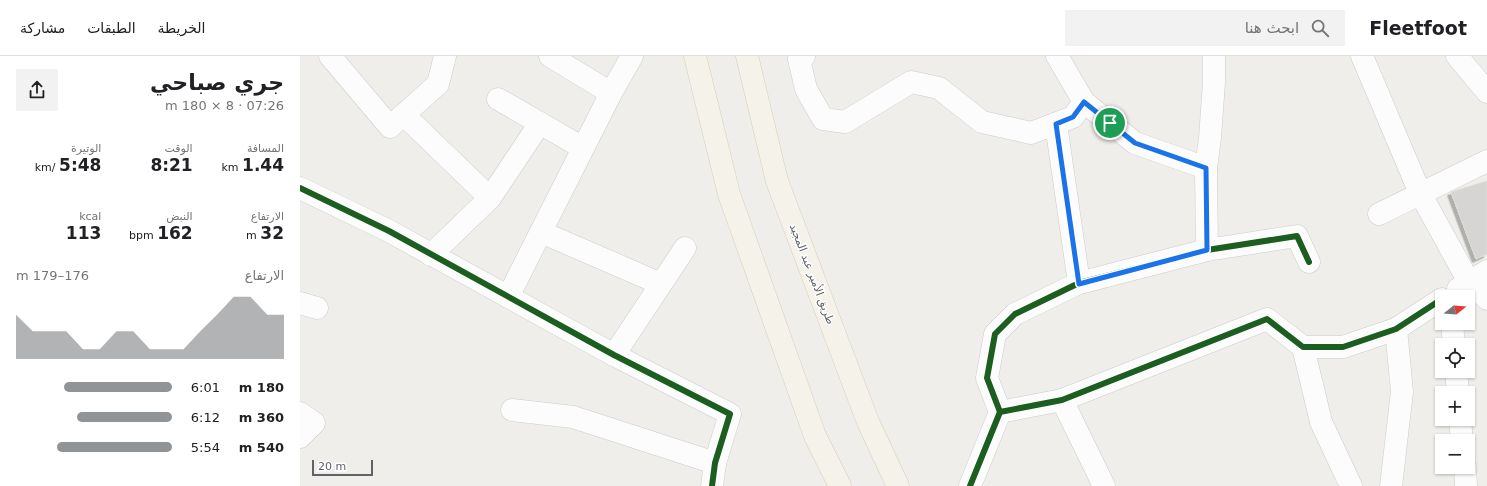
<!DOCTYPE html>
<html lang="ar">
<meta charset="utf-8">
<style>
:root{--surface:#fff;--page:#f2f2f2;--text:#202124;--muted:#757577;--line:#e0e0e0;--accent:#919496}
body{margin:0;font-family:"DejaVu Sans","Noto Naskh Arabic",sans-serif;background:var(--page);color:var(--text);direction:rtl;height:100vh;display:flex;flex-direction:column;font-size:15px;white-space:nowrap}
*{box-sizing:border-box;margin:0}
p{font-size:13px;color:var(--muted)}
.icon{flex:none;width:22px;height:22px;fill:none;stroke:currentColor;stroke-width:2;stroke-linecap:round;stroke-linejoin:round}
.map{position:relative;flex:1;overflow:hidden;direction:ltr}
.side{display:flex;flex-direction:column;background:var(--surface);width:300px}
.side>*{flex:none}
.needle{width:26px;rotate:73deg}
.fabs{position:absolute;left:1135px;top:234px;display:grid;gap:8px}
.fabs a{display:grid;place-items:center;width:40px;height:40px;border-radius:0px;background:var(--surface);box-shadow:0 1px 3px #0004;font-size:20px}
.scale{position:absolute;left:12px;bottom:10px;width:61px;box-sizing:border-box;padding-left:4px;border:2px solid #5f6368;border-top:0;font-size:11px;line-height:14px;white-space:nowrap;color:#5f6368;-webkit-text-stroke:3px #fff;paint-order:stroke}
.pin{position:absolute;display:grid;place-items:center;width:34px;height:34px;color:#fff;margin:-17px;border:2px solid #fff;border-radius:50%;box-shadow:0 1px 4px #0007}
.round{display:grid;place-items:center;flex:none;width:42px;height:42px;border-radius:0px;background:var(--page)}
.summary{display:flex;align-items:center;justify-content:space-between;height:68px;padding:0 16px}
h1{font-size:22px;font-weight:800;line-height:30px}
.figures{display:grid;grid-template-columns:repeat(3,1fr);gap:6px;height:68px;padding:4px 16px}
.figures div{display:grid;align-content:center}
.figures b{font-size:17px;font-weight:800}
.figures small{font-size:11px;font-weight:400}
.figures p{font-size:11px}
.chart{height:112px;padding:8px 16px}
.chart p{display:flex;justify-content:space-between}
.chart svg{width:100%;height:72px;margin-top:4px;fill:var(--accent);opacity:.7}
ul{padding:0 16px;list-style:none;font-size:13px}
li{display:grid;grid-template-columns:64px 48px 1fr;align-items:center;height:30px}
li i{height:10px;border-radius:5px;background:var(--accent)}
header{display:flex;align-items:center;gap:24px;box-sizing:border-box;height:56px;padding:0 20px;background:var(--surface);border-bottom:1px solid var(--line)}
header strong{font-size:19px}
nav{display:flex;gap:22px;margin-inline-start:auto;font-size:14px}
.search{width:280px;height:36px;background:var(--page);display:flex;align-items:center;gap:10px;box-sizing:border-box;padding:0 14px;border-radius:0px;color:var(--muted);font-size:15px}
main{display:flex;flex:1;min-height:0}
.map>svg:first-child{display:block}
.building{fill:#d6d5d3;stroke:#deddd9;filter:url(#shadow)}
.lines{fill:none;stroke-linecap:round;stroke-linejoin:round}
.minor-casing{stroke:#cbcccc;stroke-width:23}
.major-casing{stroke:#d7ceb8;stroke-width:23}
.minor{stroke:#fdfcfc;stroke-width:22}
.major{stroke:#f4f2e9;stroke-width:22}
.cycleway-casing{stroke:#fff;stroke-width:8}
.cycleway{stroke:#1b5e20;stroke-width:6}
.route-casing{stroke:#fff;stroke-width:8}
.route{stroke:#1a73e8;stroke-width:5}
.labels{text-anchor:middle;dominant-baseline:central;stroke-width:3;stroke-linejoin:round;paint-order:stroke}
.street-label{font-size:11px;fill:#5f6368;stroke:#fff}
</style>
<header>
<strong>Fleetfoot</strong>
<div class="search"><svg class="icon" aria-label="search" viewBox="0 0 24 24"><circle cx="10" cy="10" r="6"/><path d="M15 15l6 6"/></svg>ابحث هنا</div>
<nav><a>الخريطة</a><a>الطبقات</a><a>مشاركة</a></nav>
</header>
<main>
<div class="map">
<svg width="1187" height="430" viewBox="0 0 1187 430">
<defs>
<filter id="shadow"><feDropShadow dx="-3.5" dy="3.5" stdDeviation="0" flood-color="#0004"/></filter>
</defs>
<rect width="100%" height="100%" fill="#efeeea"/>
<!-- building -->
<polygon class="building" points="1187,125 1187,198 1176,203 1151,136"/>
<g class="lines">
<defs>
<g id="minor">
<polyline points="30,0 90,71 138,28 145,0"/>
<polyline points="250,0 311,37"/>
<polyline points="504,0 499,3 506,33 523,63 545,66 611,26 639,32 682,66 731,77 773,61 784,46"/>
<polyline points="757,0 784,46 835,87 906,112"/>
<polyline points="1062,0 1120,137 1169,226 1187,243"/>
<polyline points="1157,0 1187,36"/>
<polyline points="198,43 283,92"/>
<polyline points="104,59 190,142"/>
<polyline points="756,68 779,227"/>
<polyline points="0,132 89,175 314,299 430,358 415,407 412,430"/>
<polyline points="1079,158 1187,105"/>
<polyline points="241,176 361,228"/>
<polyline points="907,194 906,112 910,82 914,26 914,0"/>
<polyline points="131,199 190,142 240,67"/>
<polyline points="1158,233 1187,215"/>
<polyline points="208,241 311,37 332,0"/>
<polyline points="0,247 17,252"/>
<polyline points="1152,267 1154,289"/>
<polyline points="1003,291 1021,366 1051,430"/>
<polyline points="314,299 385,192"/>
<polyline points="1156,315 1158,337"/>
<polyline points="762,344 804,430"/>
<polyline points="212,354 273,361 415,407"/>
<polyline points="700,356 687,322 695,278 715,258 779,227 907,194 997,180 1009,206"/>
<polyline points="0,357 14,367 0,381"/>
<polyline points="1160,363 1162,385"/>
<polyline points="1165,411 1166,430"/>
<polyline points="670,430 700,356 762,344 967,263 1003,291 1043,291 1096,273 1142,243"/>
<polyline points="1091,430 1102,336 1096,273"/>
</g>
<g id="major">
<polyline points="395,0 429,138 515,380 540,430"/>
<polyline points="447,0 477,125 568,366 598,430"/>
</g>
</defs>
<!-- minor casing -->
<use href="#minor" class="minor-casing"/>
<!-- major casing -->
<use href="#major" class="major-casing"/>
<!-- minor -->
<use href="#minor" class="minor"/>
<!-- major -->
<use href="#major" class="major"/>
<defs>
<g id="cycleway">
<polyline points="0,132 89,175 314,299 430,358 415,407 412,430"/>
<polyline points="700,356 687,322 695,278 715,258 779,227 907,194 997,180 1009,206"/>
<polyline points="670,430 700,356 762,344 967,263 1003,291 1043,291 1096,273 1142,243"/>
</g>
</defs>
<!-- cycleway casing -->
<use href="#cycleway" class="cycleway-casing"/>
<!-- cycleway -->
<use href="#cycleway" class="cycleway"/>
</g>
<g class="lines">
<defs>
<polygon id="route" points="784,46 835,87 906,112 907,194 779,228 756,68 773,61"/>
</defs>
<!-- route casing -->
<use href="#route" class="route-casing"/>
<!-- route -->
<use href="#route" class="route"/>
</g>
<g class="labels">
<!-- street labels -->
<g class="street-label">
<text transform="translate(512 218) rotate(69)">طريق الأمير عبد المجيد</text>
</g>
</g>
</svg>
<div class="fabs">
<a><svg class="needle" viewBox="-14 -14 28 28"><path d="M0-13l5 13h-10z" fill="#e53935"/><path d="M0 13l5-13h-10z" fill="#757577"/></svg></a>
<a><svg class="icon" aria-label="locate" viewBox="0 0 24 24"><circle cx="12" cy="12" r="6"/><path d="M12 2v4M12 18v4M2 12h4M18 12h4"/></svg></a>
<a>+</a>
<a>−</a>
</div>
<div class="scale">20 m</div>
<div class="pin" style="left:810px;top:67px;background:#1e9e55"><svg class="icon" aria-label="arrive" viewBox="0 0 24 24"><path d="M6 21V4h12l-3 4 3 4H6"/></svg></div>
</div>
<section class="side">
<div class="summary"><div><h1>جري صباحي</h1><p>07:26 · 8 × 180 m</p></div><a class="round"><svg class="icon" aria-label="share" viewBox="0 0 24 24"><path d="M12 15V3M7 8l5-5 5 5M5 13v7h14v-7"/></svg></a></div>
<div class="figures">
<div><p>المسافة</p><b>1.44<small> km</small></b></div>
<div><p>الوقت</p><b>8:21</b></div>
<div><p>الوتيرة</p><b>5:48<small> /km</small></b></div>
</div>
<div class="figures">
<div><p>الارتفاع</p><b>32<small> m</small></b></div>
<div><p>النبض</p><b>162<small> bpm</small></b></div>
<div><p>kcal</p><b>113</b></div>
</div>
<div class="chart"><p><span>الارتفاع</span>176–179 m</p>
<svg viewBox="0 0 160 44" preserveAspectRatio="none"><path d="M0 44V17L10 27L20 27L30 27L40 38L50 38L60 27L70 27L80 38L90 38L100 38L110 27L120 17L130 6L140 6L150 17L160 17V44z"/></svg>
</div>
<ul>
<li><b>180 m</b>6:01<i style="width:69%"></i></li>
<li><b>360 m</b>6:12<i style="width:61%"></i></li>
<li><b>540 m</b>5:54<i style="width:74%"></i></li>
</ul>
</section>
</main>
